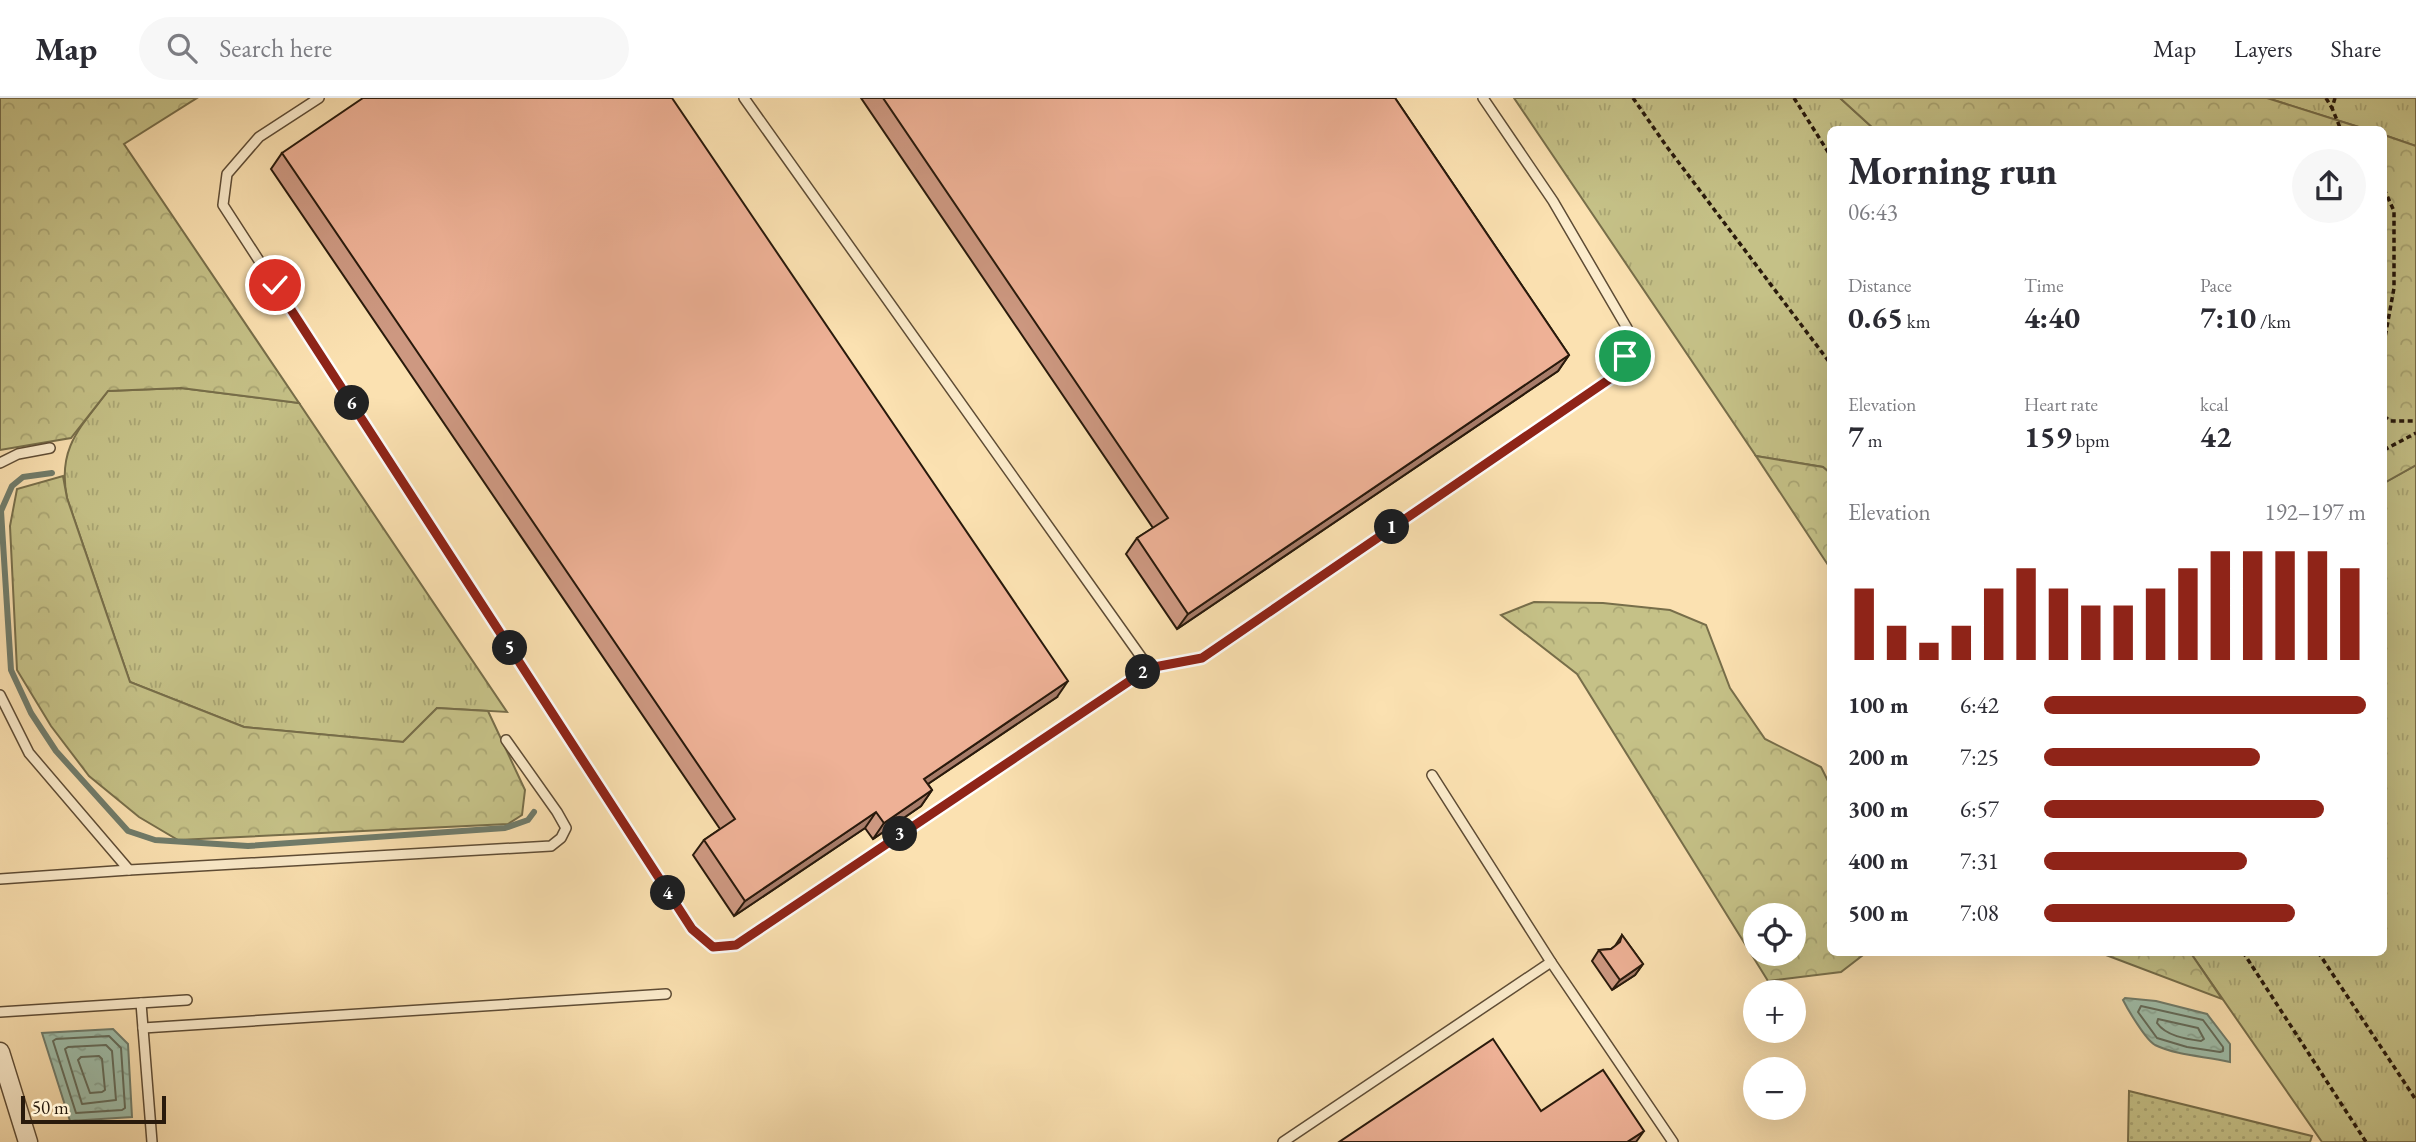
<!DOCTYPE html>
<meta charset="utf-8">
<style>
:root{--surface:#fff;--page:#f7f7f7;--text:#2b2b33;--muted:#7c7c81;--line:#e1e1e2;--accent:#8f2418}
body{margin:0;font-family:"EB Garamond",serif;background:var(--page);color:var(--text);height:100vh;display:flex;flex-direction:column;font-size:26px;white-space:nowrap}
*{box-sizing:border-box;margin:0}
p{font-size:23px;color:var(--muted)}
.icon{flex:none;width:38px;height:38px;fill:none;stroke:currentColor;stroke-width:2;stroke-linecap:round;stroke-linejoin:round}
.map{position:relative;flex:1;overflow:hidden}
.drawer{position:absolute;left:1827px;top:28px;width:560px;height:830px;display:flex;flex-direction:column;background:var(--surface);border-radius:10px;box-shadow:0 7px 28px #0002}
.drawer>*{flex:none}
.tools{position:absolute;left:1743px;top:805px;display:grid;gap:14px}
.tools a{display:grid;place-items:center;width:63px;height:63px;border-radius:50%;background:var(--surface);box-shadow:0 7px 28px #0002;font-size:35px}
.scale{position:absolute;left:21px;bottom:18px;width:145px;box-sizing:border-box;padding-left:7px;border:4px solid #291a0c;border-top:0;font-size:19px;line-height:24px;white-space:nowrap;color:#291a0c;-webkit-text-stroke:5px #fceccc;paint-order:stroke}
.pin{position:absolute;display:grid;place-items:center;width:60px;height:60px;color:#fff;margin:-30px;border:4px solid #fff;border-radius:50%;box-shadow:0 2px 7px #0007}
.km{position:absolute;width:35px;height:35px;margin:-18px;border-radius:50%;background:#222;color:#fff;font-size:19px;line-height:35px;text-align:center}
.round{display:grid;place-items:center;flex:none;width:74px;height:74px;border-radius:37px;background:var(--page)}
.head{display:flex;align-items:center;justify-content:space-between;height:119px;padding:0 21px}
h1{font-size:38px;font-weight:700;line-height:52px}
.metrics{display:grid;grid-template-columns:repeat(3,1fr);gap:10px;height:119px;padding:7px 21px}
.metrics div{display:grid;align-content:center}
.metrics b{font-size:30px;font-weight:700}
.metrics small{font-size:19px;font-weight:400}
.metrics p{font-size:19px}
.chart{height:196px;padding:14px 21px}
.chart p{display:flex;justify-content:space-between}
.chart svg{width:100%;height:126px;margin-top:7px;stroke:var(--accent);stroke-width:6}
ul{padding:0 21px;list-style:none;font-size:23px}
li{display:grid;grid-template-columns:112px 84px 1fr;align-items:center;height:52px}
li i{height:18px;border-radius:9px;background:var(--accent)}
header{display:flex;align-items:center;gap:42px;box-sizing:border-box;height:98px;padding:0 35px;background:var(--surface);border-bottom:2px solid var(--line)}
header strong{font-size:33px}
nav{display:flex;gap:38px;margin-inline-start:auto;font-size:24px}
.search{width:490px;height:63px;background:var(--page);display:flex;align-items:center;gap:18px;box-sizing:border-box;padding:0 24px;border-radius:38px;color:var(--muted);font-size:26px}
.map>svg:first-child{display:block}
.grass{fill:url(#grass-tufts);stroke:#776e4a;stroke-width:2}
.forest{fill:url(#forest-crowns);stroke:#776e4a;stroke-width:2;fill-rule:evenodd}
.garden{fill:url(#garden-dots);stroke:#776e4a;stroke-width:2}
.water{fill:url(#water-ripples);stroke:#707c6b;stroke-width:2}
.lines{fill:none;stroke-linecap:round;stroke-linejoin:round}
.shore{stroke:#646c5b;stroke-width:2}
.stream{stroke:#707c6b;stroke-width:6}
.lane-casing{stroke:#5e4c35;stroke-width:12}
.street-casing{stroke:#5e4c35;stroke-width:21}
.path{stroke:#291a0c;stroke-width:3.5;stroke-dasharray:5 3.5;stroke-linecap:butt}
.lane{stroke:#fceccc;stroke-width:9}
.street{stroke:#fceccc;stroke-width:18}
.wall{fill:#cd9881;stroke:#291a0c;stroke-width:2}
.shaded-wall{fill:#a77c69;stroke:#291a0c;stroke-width:2}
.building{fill:#eeb196;stroke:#291a0c;stroke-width:2}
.route-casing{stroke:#fff;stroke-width:14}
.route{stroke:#8f2418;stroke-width:9}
</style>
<header>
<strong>Map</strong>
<div class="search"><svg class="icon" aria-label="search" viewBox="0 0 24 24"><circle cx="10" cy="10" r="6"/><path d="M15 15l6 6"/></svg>Search here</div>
<nav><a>Map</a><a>Layers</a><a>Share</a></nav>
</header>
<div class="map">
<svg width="2416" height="1044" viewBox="0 0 2416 1044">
<defs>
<pattern id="grass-tufts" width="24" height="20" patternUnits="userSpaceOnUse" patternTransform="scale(1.75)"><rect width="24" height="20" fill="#c5c187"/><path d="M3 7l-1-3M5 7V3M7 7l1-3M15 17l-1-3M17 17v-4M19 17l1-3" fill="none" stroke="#a9a573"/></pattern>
<pattern id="forest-crowns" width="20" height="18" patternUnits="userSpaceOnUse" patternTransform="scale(1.75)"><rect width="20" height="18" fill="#c5c187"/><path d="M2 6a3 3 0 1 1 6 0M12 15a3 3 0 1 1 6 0" fill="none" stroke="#a9a573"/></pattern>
<pattern id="garden-dots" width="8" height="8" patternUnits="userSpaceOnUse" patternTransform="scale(1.75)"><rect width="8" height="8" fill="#c5c187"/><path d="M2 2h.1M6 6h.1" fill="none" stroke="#a9a573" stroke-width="1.8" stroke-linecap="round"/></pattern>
<pattern id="water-ripples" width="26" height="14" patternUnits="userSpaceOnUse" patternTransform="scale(1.75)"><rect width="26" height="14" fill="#9fbeaa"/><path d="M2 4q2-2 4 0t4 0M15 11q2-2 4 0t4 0" fill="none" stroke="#89a391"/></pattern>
</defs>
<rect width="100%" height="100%" fill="#fbe1b1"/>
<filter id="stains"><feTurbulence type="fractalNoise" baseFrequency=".00286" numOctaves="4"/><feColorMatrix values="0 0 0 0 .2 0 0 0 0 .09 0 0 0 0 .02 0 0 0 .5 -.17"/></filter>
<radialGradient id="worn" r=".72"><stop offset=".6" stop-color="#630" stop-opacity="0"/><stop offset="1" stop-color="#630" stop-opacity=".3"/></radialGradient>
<!-- grass -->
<g class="grass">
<polygon points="1514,0 1840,0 1874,31 1830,32 1830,375 1823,369 1756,358"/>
<polygon points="2267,0 2416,0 2416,48 2384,37 2384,32 2365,31"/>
<path d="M181 290 299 305 507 614 437 610 403 644 244 629 130 584 67 400C57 350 80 330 108 293Z"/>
<polygon points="2416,367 2416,1044 2322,1044 2190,854 2384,854 2384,385"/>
</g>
<!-- forest -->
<g class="forest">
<polygon points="0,0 197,0 124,46 299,305 181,290 108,293 71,340 0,352"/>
<polygon points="1840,0 2267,0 2365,31 1874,31"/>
<polygon points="2384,37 2416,48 2416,367 2384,385"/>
<polygon points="1756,358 1823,369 1830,375 1830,470"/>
<polygon points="63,378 67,400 130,584 244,629 403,644 437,610 488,613 525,692 522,717 508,726 178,742 139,719 89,678 51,628 17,572 10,428 17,391"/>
<path d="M1534 504 1603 505 1670 512 1706 527 1730 590 1765 641 1821 669 1830 687V854H1867L1841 874 1768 883 1577 576 1501 517ZM1755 817H1794V856H1755Z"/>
<polygon points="2098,854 2190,854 2222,901"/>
</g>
<!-- garden -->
<polygon class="garden" points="2129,993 2312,1038 2310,1044 2128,1044"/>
<!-- water -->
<g class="water">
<path d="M2125 900 2156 903 2207 916 2230 946V964C2205 958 2178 958 2155 947 2146 942 2128 912 2123 902Z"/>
<polygon points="113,931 128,946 132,1019 70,1023 42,935"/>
</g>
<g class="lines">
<!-- shore -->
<g class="shore">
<polygon points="2141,908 2203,922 2223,949 2223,953 2220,954 2187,949 2157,940 2138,914"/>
<path d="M2158 921 2198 930 2204 941 2201 943C2186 941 2166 938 2157 925Z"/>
<polygon points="109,938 121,950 125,1010 122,1012 76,1015 53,943 56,941"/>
<polygon points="106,947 112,953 116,1002 82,1006 65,951 68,949"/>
<polygon points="99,958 102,961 105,992 102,994 90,995 78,962 81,959"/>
</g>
<!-- stream -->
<polyline class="stream" points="52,375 23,379 12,388 1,413 11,572 31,615 56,653 128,733 155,742 248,748 505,730 528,722 534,714"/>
<defs>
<g id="lane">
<polyline points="319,0 259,39 227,76 223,107 692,831 713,849 736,847 1149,570 1202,560 1617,276 1625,258 1627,230 1553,103 1483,0"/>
<polyline points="744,0 1149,570"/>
<polyline points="0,365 18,356 50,350"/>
<polyline points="0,597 29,655 129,772"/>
<polyline points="1432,677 1551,864 1673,1044"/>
<polyline points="0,781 129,772 551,748 561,740 566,730 557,714 506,642"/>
<polyline points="141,905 152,1044"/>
<polyline points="0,914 187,902"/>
<polyline points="143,930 666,896"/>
<polyline points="1283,1044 1551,864"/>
</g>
<polyline id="street" points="0,954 28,1044"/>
</defs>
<!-- lane casing -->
<use href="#lane" class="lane-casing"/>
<!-- street casing -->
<use href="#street" class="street-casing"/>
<!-- path -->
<g class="path">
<polyline points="1633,0 1667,49 1830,265"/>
<polyline points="1794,0 1830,57"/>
<polyline points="2326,0 2332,10"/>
<polyline points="2335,0 2332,10 2341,32"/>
<polyline points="2384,91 2394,113 2394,190 2384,245"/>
<polyline points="2384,318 2390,323 2416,323"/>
<polyline points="2384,352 2416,335"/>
<polyline points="2243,854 2366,1044"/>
<polyline points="2318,854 2416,1002"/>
</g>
<!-- lane -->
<use href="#lane" class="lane"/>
<!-- street -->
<use href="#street" class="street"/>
</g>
<!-- wall -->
<g class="wall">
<polygon points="861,0 1395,0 1569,257 1558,273 1177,531 1126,456 1137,440 1153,430"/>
<polygon points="282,55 1057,599 928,686 932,692 921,708 873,741 865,730 734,818 693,757 704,742 720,731 271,71"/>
<polygon points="1622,837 1643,866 1635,877 1612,892 1592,863 1599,852 1611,851 1615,848"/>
</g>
<!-- shaded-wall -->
<g class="shaded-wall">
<polygon points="1569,257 1558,273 1177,531 1188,516"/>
<polygon points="1068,583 1057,599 913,696 924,681"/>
<polygon points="932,692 921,708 873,741 884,725"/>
<polygon points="876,714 865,730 734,818 745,803"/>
<polygon points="1643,866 1635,877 1612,892 1620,882"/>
<polygon points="1644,1033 1636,1044 1627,1044"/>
</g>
<!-- building -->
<g class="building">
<polygon points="363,0 672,0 1068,583 924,681 932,692 884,725 876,714 745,803 704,742 735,721 282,55"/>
<polygon points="883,0 1395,0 1569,257 1188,516 1137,440 1168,420"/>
<polygon points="1622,837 1643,866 1620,882 1599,852 1611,851 1620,844"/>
<polygon points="1493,941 1541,1013 1603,972 1644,1033 1627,1044 1339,1044"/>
</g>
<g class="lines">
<defs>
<polyline id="route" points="275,187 692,831 713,849 736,847 1149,570 1202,560 1617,276 1625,258"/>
</defs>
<!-- route casing -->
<use href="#route" class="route-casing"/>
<!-- route -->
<use href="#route" class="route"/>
</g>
<rect width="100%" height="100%" filter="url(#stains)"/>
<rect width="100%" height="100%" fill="url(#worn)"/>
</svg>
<div class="tools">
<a><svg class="icon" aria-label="locate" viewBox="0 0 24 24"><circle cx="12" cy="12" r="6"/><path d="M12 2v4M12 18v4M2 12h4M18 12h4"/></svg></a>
<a>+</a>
<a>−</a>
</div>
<div class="scale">50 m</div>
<div class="pin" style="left:1625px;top:258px;background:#1e9e55"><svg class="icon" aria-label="arrive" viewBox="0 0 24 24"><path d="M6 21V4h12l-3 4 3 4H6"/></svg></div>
<div class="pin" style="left:275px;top:187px;background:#d93025"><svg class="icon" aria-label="check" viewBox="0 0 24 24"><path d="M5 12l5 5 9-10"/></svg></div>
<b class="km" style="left:1392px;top:429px">1</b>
<b class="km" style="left:1143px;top:574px">2</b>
<b class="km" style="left:900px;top:736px">3</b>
<b class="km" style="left:668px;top:795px">4</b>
<b class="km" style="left:510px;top:550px">5</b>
<b class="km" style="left:352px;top:305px">6</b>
<section class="drawer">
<div class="head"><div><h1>Morning run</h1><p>06:43</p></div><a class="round"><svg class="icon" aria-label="share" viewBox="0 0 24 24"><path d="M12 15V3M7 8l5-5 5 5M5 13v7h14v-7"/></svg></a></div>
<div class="metrics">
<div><p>Distance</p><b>0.65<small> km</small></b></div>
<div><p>Time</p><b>4:40</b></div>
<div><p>Pace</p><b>7:10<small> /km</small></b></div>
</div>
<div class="metrics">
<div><p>Elevation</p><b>7<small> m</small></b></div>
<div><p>Heart rate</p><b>159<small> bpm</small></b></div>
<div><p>kcal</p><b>42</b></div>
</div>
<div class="chart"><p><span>Elevation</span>192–197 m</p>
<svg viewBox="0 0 160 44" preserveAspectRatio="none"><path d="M5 44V19M15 44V32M25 44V38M35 44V32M45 44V19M55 44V12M65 44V19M75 44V25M85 44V25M95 44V19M105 44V12M115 44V6M125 44V6M135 44V6M145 44V6M155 44V12"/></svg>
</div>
<ul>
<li><b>100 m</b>6:42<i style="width:100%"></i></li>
<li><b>200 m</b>7:25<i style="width:67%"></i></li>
<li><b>300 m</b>6:57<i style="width:87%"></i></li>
<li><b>400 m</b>7:31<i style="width:63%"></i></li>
<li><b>500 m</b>7:08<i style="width:78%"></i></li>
</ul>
</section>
</div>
